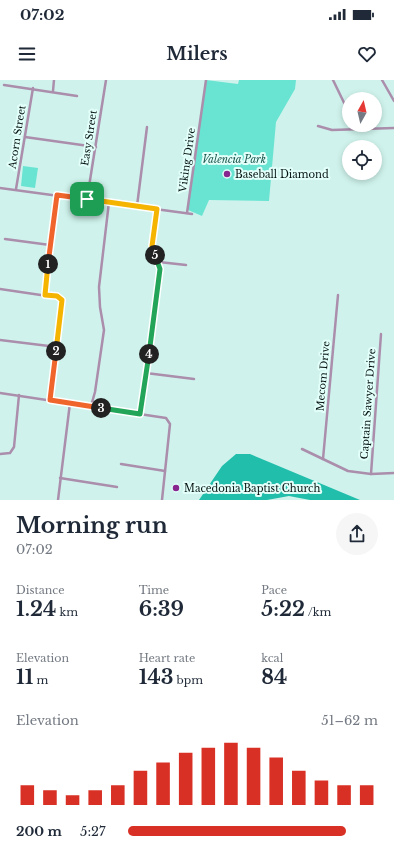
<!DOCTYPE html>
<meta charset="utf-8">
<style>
:root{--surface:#fff;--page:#f6f6f7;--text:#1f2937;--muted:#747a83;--accent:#d93025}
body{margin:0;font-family:"Libre Baskerville",serif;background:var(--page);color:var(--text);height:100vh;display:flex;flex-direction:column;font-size:15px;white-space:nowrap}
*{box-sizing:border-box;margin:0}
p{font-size:13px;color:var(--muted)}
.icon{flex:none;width:22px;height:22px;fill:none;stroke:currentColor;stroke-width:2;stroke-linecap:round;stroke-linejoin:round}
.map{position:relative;height:420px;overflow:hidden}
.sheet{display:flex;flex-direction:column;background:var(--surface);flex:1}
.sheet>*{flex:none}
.needle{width:26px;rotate:8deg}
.tools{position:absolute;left:342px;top:12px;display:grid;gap:8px}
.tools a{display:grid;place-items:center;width:40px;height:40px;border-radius:50%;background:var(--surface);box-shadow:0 2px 6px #0003;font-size:20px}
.pin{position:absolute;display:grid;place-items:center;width:34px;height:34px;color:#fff;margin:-17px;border-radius:8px;box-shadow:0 2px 6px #0006}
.km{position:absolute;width:20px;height:20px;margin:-10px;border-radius:50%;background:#222;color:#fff;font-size:11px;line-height:20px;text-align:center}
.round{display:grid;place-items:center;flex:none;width:42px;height:42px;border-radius:21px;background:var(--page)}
.summary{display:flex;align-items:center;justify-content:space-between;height:68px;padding:0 16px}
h1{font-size:22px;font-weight:700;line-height:30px}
.metrics{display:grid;grid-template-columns:repeat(3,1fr);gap:6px;height:68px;padding:4px 16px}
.metrics div{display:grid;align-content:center}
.metrics b{font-size:20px;font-weight:700}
.metrics small{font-size:11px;font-weight:400}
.metrics p{font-size:11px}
.chart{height:112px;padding:8px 16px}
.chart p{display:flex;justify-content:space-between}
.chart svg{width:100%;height:72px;margin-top:4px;stroke:var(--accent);stroke-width:6}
ul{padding:0 16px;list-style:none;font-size:13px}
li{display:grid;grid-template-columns:64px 48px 1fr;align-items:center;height:30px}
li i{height:10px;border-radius:5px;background:var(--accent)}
.status{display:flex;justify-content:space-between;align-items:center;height:28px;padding:0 20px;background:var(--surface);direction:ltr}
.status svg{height:11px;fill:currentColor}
header{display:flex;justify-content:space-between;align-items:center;height:52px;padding:0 16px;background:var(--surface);font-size:18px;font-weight:700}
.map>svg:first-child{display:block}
.green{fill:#69e4d2}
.water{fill:#21beac}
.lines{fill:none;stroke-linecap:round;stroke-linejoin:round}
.street{stroke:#ab8dac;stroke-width:2.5}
.split-1-casing{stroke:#fff;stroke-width:8}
.split-2-casing{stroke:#fff;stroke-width:8}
.split-3-casing{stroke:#fff;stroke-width:8}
.split-4-casing{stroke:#fff;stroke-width:8}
.split-5-casing{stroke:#fff;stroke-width:8}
.split-6-casing{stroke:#fff;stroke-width:8}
.split-1{stroke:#f0652b;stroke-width:5}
.split-2{stroke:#f5b400;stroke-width:5}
.split-3{stroke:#f0652b;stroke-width:5}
.split-4{stroke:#22a559;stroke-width:5}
.split-5{stroke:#22a559;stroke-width:5}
.split-6{stroke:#f5b400;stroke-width:5}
.poi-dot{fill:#88268f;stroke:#e2fff9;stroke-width:1.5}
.labels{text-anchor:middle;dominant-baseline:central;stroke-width:4;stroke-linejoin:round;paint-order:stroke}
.street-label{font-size:10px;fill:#061311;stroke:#e2fff9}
.park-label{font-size:10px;font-style:italic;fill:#19544c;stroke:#e2fff9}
.poi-label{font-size:10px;fill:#061311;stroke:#e2fff9;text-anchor:start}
</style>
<div class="status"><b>07:02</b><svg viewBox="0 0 49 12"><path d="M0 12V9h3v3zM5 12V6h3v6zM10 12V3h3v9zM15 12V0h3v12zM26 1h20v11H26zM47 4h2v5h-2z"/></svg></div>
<header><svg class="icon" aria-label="menu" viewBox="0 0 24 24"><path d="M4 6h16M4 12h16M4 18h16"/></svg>Milers<svg class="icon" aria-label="heart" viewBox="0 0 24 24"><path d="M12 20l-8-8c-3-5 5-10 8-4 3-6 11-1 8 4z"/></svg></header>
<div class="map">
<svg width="394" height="420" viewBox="0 0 394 420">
<rect width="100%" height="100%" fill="#cff3ec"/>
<!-- green -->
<g class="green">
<polygon points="206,0 238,4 239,0 296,0 295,9 276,42 269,121 209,120 202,136 188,130"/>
<polygon points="23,86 38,88 35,108 21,106"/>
</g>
<!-- water -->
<polygon class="water" points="236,374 250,374 360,420 310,420 289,416 267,420 199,420 222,386"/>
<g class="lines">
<!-- street -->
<g class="street">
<polyline points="333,0 349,33"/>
<polyline points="382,0 394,21"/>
<polyline points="4,5 77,16"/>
<polyline points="53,11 54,0"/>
<polyline points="318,46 332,50 394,48"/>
<polyline points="25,57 96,67"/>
<polyline points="0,108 192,134"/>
<polyline points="16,109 33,8"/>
<polyline points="87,119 106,0"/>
<polyline points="137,126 147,47"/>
<polyline points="187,133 206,0"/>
<polyline points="5,159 50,165"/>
<polyline points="159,182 186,185"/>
<polyline points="0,209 61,218 62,225 50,320"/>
<polyline points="45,215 52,147 57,115"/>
<polyline points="0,260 57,267"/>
<polyline points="146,293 194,299"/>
<polyline points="0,313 166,338 170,344 162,420"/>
<polyline points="91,326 95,312 104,250 100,227 99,207 109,122"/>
<polyline points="140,334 161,189 159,182 152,169 157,129"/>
<polyline points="302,369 348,391 371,394 394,393"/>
<polyline points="0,374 10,373 14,367 19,315"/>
<polyline points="323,379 338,215"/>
<polyline points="121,384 165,391"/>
<polyline points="371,394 381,254"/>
<polyline points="60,398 117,407"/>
<polyline points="58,420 70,323"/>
</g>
</g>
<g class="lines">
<defs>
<polyline id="split-1" points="48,184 57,115 87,119"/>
<polyline id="split-2" points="48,184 45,215 57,216 62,220 56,271"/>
<polyline id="split-3" points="56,271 50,320 101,328"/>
<polyline id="split-4" points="101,328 140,334 149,274"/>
<polyline id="split-5" points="149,274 160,189 155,175"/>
<polyline id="split-6" points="87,119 157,129 152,166 155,175"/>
</defs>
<!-- split-1 casing -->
<use href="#split-1" class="split-1-casing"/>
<!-- split-2 casing -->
<use href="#split-2" class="split-2-casing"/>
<!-- split-3 casing -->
<use href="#split-3" class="split-3-casing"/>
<!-- split-4 casing -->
<use href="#split-4" class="split-4-casing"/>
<!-- split-5 casing -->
<use href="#split-5" class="split-5-casing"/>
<!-- split-6 casing -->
<use href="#split-6" class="split-6-casing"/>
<!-- split-1 -->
<use href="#split-1" class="split-1"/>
<!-- split-2 -->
<use href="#split-2" class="split-2"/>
<!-- split-3 -->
<use href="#split-3" class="split-3"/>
<!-- split-4 -->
<use href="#split-4" class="split-4"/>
<!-- split-5 -->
<use href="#split-5" class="split-5"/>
<!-- split-6 -->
<use href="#split-6" class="split-6"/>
</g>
<!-- markers -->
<g class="poi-dot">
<circle cx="227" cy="94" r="4"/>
<circle cx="176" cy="408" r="4"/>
</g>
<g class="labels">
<!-- street labels -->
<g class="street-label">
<text transform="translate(17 57) rotate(-81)">Acorn Street</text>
<text transform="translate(89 58) rotate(-81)">Easy Street</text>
<text transform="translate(187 80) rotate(-82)">Viking Drive</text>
<text transform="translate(323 296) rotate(-85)">Mecom Drive</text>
<text transform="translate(368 324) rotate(-86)">Captain Sawyer Drive</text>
</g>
<!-- park labels -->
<g class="park-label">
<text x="234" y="79">Valencia Park</text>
</g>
<!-- poi labels -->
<g class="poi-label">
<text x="235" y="94">Baseball Diamond</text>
<text x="184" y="408">Macedonia Baptist Church</text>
</g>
</g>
</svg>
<div class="tools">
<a><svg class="needle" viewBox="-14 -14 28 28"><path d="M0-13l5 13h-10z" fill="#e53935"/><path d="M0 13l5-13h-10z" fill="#747a83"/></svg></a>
<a><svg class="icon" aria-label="locate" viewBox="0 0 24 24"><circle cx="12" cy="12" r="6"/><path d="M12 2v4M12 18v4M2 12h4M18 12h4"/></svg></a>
</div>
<div class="pin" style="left:87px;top:119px;background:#1e9e55"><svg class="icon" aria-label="arrive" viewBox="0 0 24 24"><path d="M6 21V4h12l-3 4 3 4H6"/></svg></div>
<b class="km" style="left:48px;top:184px">1</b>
<b class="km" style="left:56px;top:271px">2</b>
<b class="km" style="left:101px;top:328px">3</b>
<b class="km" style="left:149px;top:274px">4</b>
<b class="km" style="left:155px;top:175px">5</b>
</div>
<section class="sheet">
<div class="summary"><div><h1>Morning run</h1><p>07:02</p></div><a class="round"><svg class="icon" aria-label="share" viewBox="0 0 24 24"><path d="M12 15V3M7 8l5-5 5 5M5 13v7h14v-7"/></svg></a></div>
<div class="metrics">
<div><p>Distance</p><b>1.24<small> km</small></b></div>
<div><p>Time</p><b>6:39</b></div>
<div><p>Pace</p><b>5:22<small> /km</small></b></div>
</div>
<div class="metrics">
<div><p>Elevation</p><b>11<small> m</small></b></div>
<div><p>Heart rate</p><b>143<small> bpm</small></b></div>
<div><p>kcal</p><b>84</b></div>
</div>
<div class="chart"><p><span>Elevation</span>51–62 m</p>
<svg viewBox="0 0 160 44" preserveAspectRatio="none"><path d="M5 44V32M15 44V35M25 44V38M35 44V35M45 44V32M55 44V23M65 44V18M75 44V12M85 44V9M95 44V6M105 44V9M115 44V15M125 44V23M135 44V29M145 44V32M155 44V32"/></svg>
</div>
<ul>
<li><b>200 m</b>5:27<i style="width:87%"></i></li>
</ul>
</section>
